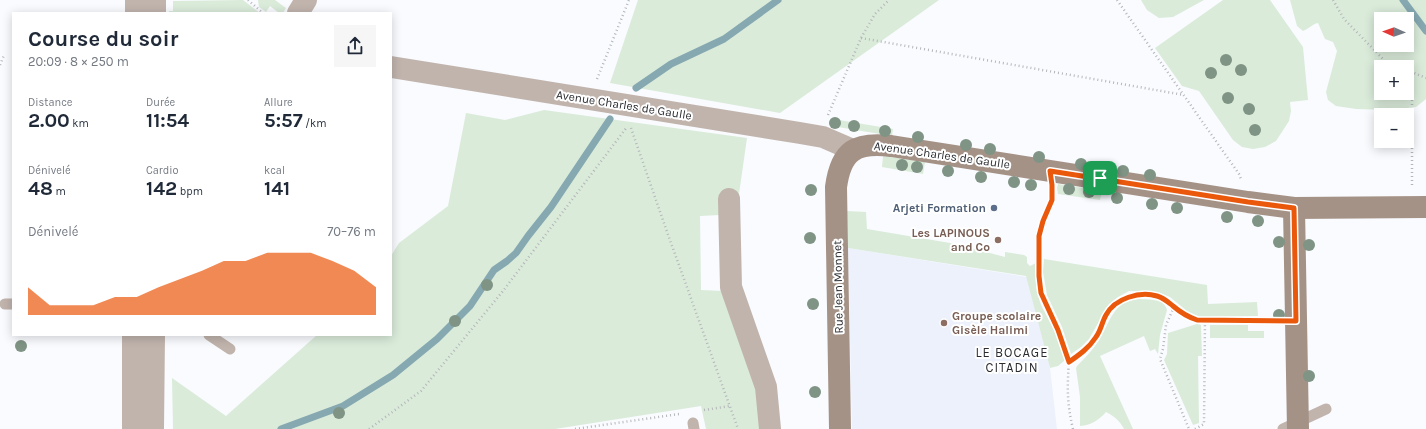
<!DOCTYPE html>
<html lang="fr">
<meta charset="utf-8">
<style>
:root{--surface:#fff;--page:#f6f6f7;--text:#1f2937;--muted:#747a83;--accent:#ea580c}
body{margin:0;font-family:Karla,sans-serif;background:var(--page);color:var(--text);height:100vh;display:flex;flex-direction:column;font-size:15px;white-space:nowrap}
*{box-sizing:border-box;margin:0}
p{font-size:13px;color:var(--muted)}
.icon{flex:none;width:22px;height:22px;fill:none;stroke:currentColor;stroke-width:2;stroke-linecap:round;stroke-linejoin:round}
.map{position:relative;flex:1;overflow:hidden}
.details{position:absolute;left:12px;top:12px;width:380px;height:324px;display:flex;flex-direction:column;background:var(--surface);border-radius:0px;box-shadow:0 2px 10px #0003}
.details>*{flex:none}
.needle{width:26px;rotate:272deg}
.fabs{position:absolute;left:1374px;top:12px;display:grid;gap:8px}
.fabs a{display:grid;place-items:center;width:40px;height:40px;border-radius:0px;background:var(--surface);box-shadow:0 2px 10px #0003;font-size:20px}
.pin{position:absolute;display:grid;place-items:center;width:34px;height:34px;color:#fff;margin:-17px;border-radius:8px;box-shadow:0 2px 6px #0006}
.round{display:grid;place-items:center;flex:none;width:42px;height:42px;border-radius:0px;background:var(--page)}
.head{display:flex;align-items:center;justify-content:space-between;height:68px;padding:0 16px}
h1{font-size:22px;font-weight:700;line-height:30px}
.stats{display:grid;grid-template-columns:repeat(3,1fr);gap:6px;height:68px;padding:4px 16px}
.stats div{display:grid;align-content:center}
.stats b{font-size:20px;font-weight:700}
.stats small{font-size:11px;font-weight:400}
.stats p{font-size:11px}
.chart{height:112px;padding:8px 16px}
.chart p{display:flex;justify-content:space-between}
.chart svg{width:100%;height:72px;margin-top:4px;fill:var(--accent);opacity:.7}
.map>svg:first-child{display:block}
.built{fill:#edf1fc}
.green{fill:#daebda;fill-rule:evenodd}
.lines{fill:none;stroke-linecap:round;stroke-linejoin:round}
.stream{stroke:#85a8b1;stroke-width:7}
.path{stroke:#b4b6ba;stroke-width:2.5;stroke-dasharray:1 3;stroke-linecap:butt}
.lane{stroke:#c1b4ad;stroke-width:11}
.street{stroke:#c1b4ad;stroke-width:22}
.secondary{stroke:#a59287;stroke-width:22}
.tree{fill:#7f9484}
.route-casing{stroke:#fff;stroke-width:8}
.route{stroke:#ea580c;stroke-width:5}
.service-dot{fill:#5c6f8a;stroke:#fff;stroke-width:1.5}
.education-dot{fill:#8d6e63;stroke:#fff;stroke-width:1.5}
.labels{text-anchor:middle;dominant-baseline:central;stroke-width:4;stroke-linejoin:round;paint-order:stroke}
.street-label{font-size:12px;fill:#2a2c30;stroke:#fff}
.service-label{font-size:12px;font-weight:bold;fill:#4e5e75;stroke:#fff;text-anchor:end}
.education-label{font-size:12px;font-weight:bold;fill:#785e54;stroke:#fff;text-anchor:end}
.neighbourhood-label{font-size:13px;letter-spacing:1px;fill:#2a2c30;stroke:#fff}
</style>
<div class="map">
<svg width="1426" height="429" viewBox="0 0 1426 429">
<rect width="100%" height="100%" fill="#f9fbff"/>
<!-- built -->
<polygon class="built" points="848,248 1027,277 1050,368 1057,429 852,429"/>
<!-- green -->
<g class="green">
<polygon points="243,0 260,13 169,13 169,11 173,11 173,1"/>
<polygon points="258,0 275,0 286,8 283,13 279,13 270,6 266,12 259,7"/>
<polygon points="638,0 939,0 780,113 610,83"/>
<polygon points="1141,0 1204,0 1173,17 1159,18 1147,10"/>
<polygon points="1223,0 1270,0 1303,47 1308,100 1290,102 1291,111 1289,121 1276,141 1265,147 1253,149 1242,147 1233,140 1199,91 1182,86 1155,48"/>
<path d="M1290 0H1426V99L1416 107 1388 110 1356 109 1336 106 1328 100 1326 92 1337 51 1333 42 1325 39 1318 23C1312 24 1309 29 1303 31L1297 26ZM1381 19H1407V45H1381ZM1381 67H1407V93H1381Z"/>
<polygon points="544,110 747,138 739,194 719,195 720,215 700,216 701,290 724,291 759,390 760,429 706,429 701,406 555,429 173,429 172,378 226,416 317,335 391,335 391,256 399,243 448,206 466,113 505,120"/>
<polygon points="833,119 893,129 892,136 832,126"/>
<polygon points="883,156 925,162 923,174 882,167"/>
<polygon points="1058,184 1102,191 1100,200 1058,194 1057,188"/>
<polygon points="847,211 866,212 867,229 956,244 1005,257 1005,252 1024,255 1027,257 1027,263 1030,266 1036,263 1036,283 1037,292 1041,305 1055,332 1064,357 1064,361 1058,366 1050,368 1026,276 848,248"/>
<polygon points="1044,259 1207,285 1208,304 1257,302 1258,316 1200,317 1187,311 1170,297 1158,292 1129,291 1118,297 1109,304 1089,339 1081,347 1071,354 1062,327 1047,295 1043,272"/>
<path d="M1140 299C1149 300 1164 298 1167 310L1160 335 1158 354 1155 349 1150 351 1144 336 1100 356 1133 429H1124C1120 421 1114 416 1106 412 1098 421 1091 425 1080 426V397L1076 368 1077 366C1084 359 1092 351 1098 342 1110 324 1112 300 1140 299Z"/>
<polygon points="1197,324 1201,325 1202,356 1198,356 1199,423 1193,425 1164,360 1167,354 1168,333"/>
<polygon points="1210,325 1248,325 1248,331 1264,331 1264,338 1210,338"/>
</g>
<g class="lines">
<!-- stream -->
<g class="stream">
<polyline points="1403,0 1426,31"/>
<polyline points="636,88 671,64 724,39 778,0"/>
<polyline points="281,429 343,406 393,375 437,339 470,306 494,270 507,261 516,253 528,236 551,207 610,119"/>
</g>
<!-- path -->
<g class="path">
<polyline points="248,0 263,13"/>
<polyline points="1117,0 1239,174 1241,179"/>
<polyline points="1333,0 1344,19 1385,61 1399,67"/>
<polyline points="861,38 1184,95"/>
<polyline points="0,65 4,55"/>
<polyline points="1407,70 1426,78"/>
<polyline points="1412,72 1412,185"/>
<polyline points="597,79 629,0"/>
<polyline points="828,115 861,38 875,14 889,0"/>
<polyline points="631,128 666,229 738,429"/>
<polyline points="1052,192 1052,200 1043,221 1039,236 1039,276 1041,293 1058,330 1069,362"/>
<polyline points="1174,307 1166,325 1163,349 1160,359 1189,429"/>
<polyline points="704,410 730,406"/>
<polyline points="369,429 421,391 503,291 627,127"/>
<polyline points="575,429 679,414"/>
<path d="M1073 429C1067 404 1067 387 1069 362 1079 355 1090 348 1096 337 1101 330 1102 322 1106 315 1115 298 1140 291 1157 296 1164 298 1168 302 1173 306 1180 312 1188 317 1197 320L1274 321"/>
<polyline points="1195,429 1204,424 1205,320"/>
</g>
<!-- lane -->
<g class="lane">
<polyline points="5,304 13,304"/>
<polyline points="209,335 230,349"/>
<polyline points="693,423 694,429"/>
<polyline points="1283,429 1326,409"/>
</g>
<!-- street -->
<g class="street">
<polyline points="136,0 136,13"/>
<polyline points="155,13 155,0"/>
<polyline points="298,13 306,0"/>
<polyline points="391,67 800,133 823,137 853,150"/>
<polyline points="729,199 731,287 766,387 770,429"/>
<polyline points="133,429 133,335"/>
<polyline points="153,429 154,335"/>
</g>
<!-- secondary -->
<g class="secondary">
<polyline points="1294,208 1298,429"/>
<path d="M840 429 836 187C841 150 856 142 891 146L1248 202 1294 208 1426 207"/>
</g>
</g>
<!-- trees -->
<g class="tree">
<circle cx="1226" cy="60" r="6"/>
<circle cx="1241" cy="70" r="6"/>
<circle cx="1211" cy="73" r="6"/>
<circle cx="1228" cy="98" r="6"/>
<circle cx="1249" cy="109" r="6"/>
<circle cx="835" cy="123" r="6"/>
<circle cx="854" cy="126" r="6"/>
<circle cx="1255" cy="130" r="6"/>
<circle cx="885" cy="131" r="6"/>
<circle cx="918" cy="137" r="6"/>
<circle cx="966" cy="145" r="6"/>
<circle cx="990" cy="149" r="6"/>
<circle cx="1039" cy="157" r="6"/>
<circle cx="1081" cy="164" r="6"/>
<circle cx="902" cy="165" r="6"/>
<circle cx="917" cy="167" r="6"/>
<circle cx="948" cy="171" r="6"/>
<circle cx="1123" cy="171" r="6"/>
<circle cx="1150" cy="175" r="6"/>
<circle cx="981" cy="177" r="6"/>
<circle cx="1014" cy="182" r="6"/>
<circle cx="1031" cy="185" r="6"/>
<circle cx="1069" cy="189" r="6"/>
<circle cx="811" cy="190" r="6"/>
<circle cx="1089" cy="192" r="6"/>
<circle cx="1117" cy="198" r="6"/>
<circle cx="1152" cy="204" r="6"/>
<circle cx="1177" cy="208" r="6"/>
<circle cx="1227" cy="217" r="6"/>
<circle cx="1258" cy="221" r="6"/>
<circle cx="810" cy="238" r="6"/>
<circle cx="1279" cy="242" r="6"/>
<circle cx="1309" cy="245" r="6"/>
<circle cx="487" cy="285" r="6"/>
<circle cx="813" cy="304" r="6"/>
<circle cx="1279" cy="315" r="6"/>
<circle cx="455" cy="321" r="6"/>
<circle cx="21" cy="346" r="6"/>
<circle cx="1309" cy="376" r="6"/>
<circle cx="815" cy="392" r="6"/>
<circle cx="339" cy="413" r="6"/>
</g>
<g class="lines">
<defs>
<path id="route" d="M1050 171 1248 202 1294 208 1296 321 1197 320C1188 317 1180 312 1173 306 1168 302 1164 298 1157 296 1140 291 1115 298 1106 315 1102 322 1101 330 1096 337 1089 348 1079 355 1069 362L1058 330 1041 293 1039 276V236L1043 221 1052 200V185Z"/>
</defs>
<!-- route casing -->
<use href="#route" class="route-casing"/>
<!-- route -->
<use href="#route" class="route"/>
</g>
<!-- markers -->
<circle class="service-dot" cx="994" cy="208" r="4"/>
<g class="education-dot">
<circle cx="998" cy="240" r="4"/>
<circle cx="944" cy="323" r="4"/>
</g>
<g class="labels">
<!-- street labels -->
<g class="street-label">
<text transform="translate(624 105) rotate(9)">Avenue Charles de Gaulle</text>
<text transform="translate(942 155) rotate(8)">Avenue Charles de Gaulle</text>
<text transform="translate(838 287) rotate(-91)">Rue Jean Monnet</text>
</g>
<!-- service labels -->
<g class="service-label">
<text x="986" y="208">Arjeti Formation</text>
</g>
<!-- education labels -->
<g class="education-label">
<text x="990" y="233">Les LAPINOUS<tspan x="990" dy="14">and Co</tspan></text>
<text x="952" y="316" text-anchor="start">Groupe scolaire<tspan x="952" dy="14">Gisèle Halimi</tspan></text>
</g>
<!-- neighbourhood labels -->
<g class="neighbourhood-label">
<text x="1012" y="352">LE BOCAGE<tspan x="1012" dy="15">CITADIN</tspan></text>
</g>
</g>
</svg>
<div class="fabs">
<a><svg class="needle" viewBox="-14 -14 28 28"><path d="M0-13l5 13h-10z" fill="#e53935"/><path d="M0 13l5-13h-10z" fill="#747a83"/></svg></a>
<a>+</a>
<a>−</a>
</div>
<div class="pin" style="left:1100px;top:178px;background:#1e9e55"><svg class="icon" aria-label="arrive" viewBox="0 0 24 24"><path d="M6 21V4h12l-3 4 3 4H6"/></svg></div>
<section class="details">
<div class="head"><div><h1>Course du soir</h1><p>20:09 · 8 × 250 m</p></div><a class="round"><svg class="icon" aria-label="share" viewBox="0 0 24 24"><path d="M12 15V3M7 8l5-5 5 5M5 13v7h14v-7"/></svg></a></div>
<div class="stats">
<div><p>Distance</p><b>2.00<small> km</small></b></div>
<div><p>Durée</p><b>11:54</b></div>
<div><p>Allure</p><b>5:57<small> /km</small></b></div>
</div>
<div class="stats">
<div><p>Dénivelé</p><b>48<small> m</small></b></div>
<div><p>Cardio</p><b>142<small> bpm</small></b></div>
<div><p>kcal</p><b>141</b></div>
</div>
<div class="chart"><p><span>Dénivelé</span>70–76 m</p>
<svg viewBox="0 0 160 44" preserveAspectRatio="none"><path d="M0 44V27L10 38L20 38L30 38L40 33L50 33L60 27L70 22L80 17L90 11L100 11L110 6L120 6L130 6L140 11L150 17L160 27V44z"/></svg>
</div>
</section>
</div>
